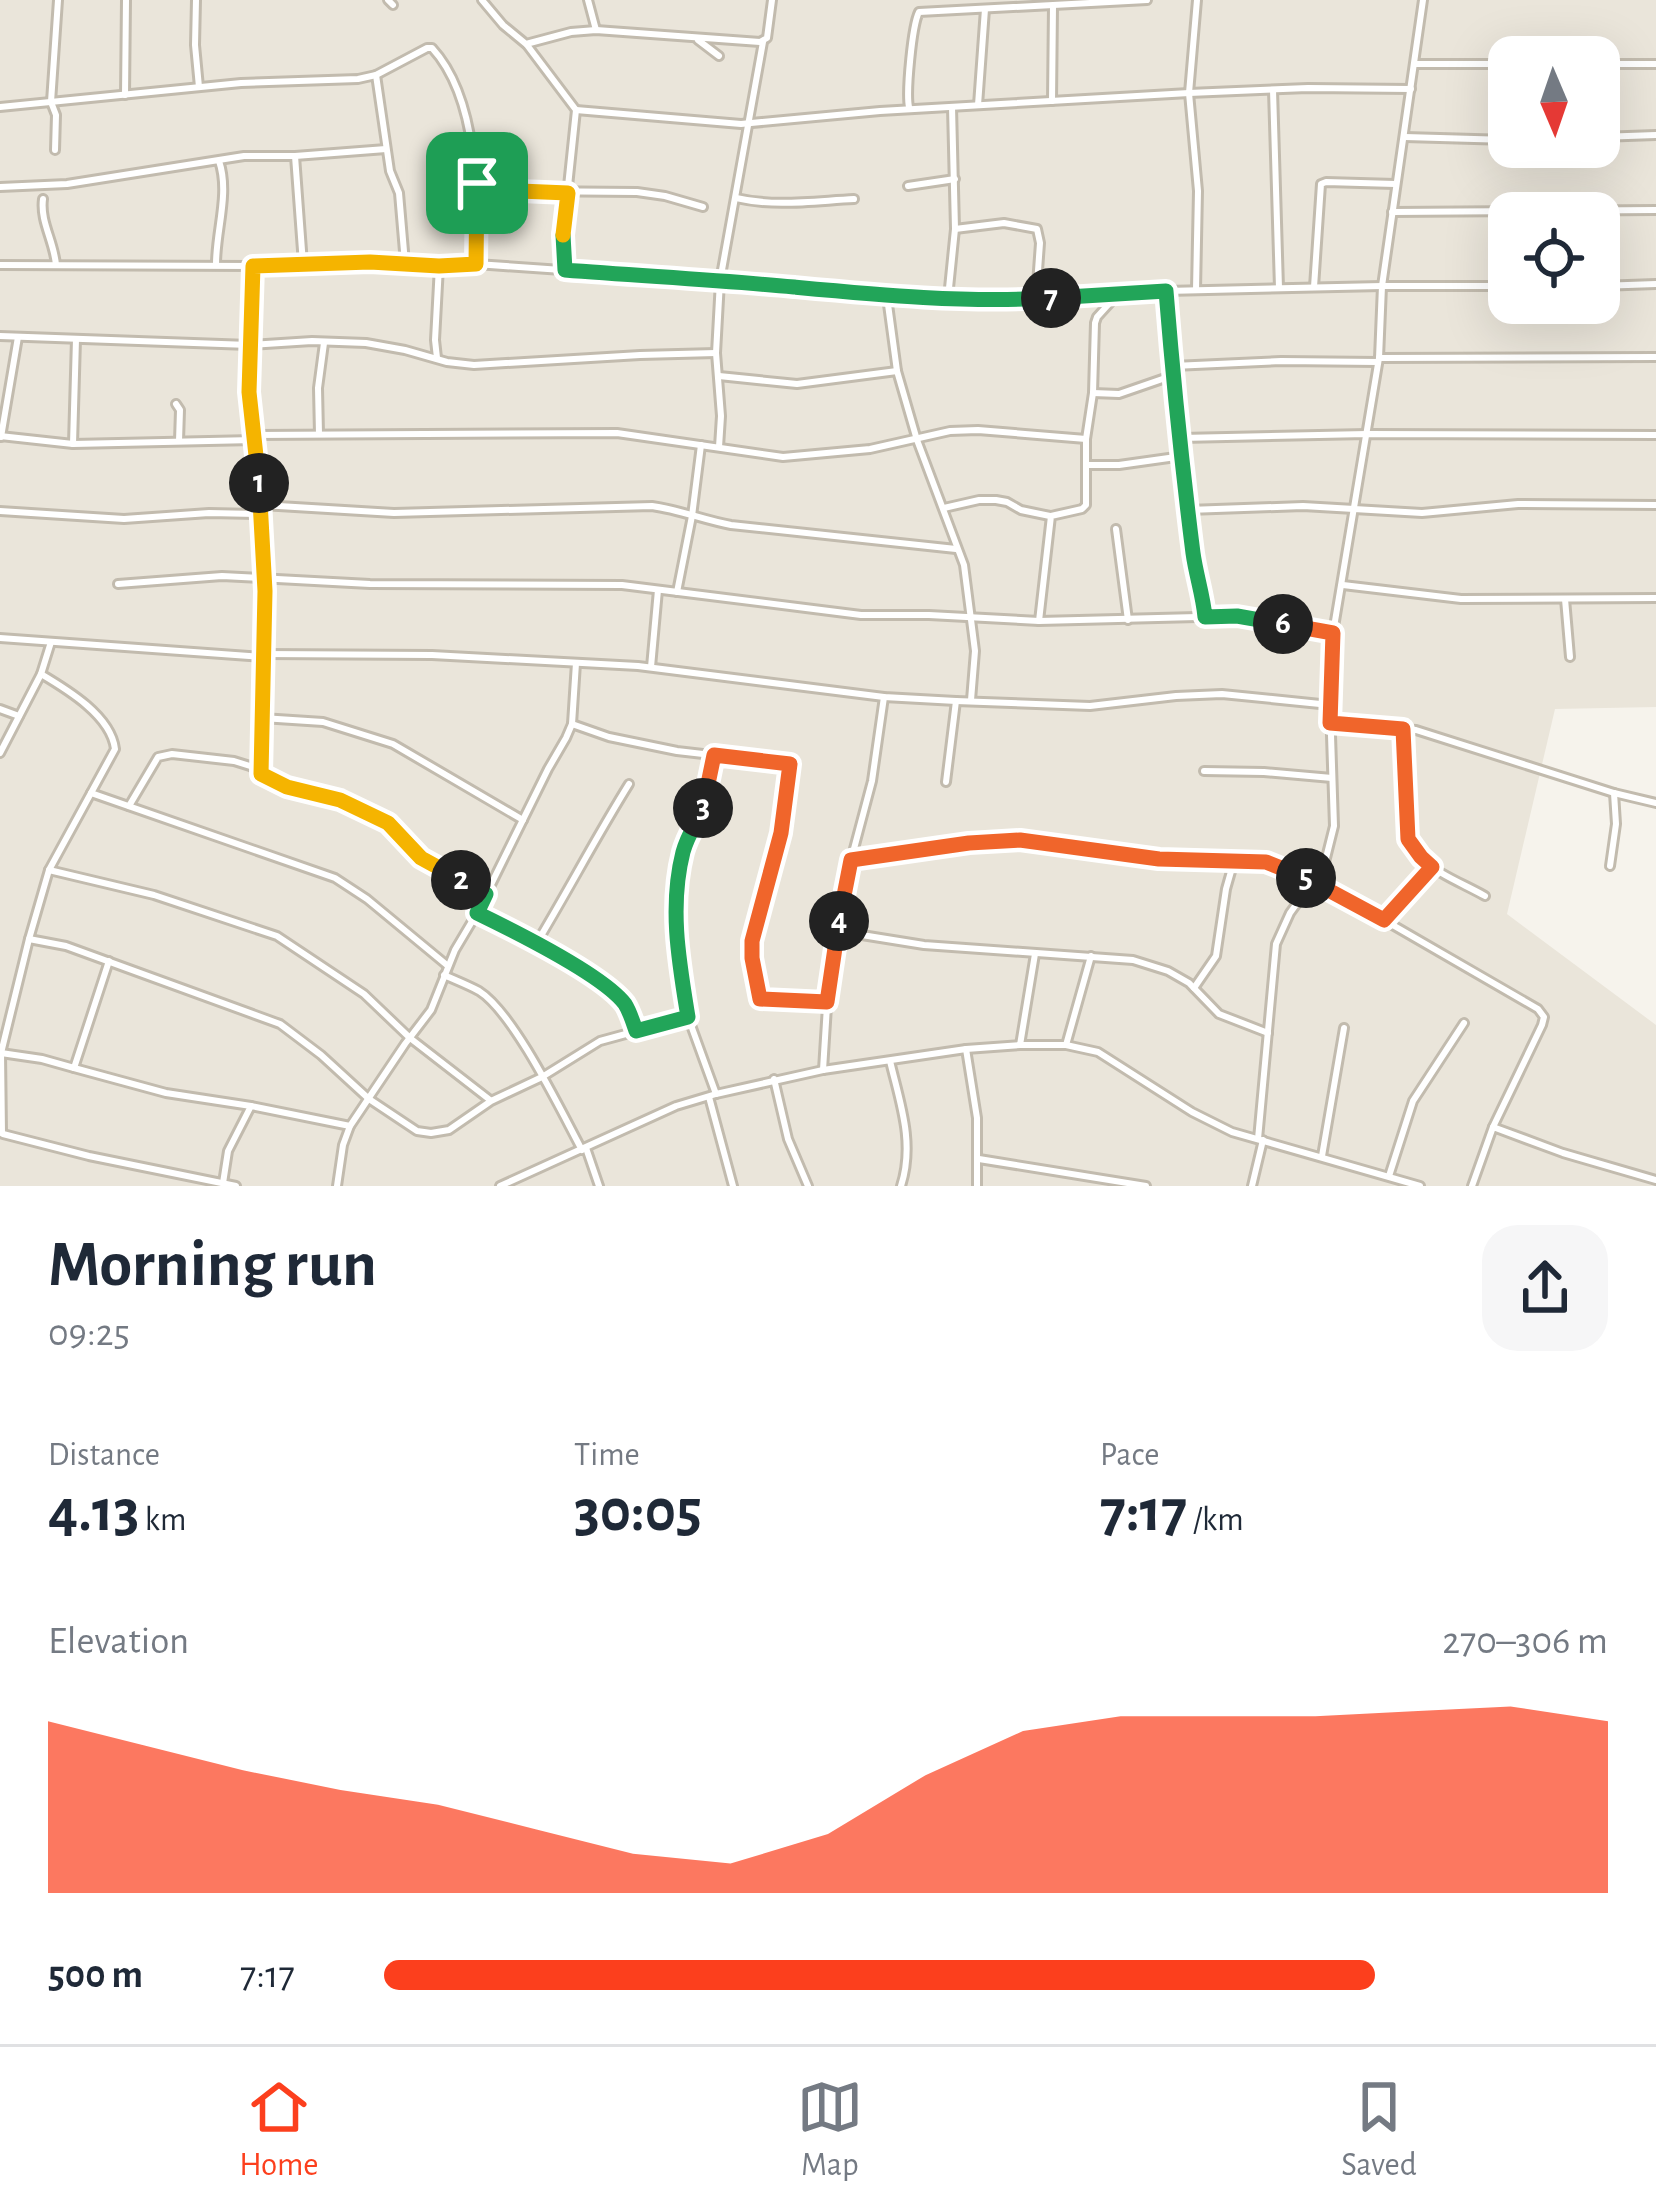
<!DOCTYPE html>
<meta charset="utf-8">
<style>
:root{--surface:#fff;--page:#f6f6f7;--text:#1f2937;--muted:#747a83;--line:#e0e1e3;--accent:#fc3f1d}
body{margin:0;font-family:"Alegreya Sans",sans-serif;background:var(--page);color:var(--text);height:100vh;display:flex;flex-direction:column;font-size:45px;white-space:nowrap}
*{box-sizing:border-box;margin:0}
p{font-size:39px;color:var(--muted)}
.icon{flex:none;width:66px;height:66px;fill:none;stroke:currentColor;stroke-width:2;stroke-linecap:round;stroke-linejoin:round}
.map{position:relative;height:1186px;overflow:hidden}
.drawer{display:flex;flex-direction:column;background:var(--surface);flex:1}
.drawer>*{flex:none}
.needle{width:78px;rotate:178deg}
.tools{position:absolute;left:1488px;top:36px;display:grid;gap:24px}
.tools a{display:grid;place-items:center;width:132px;height:132px;border-radius:24px;background:var(--surface);box-shadow:0 12px 48px #0002;font-size:60px}
.pin{position:absolute;display:grid;place-items:center;width:102px;height:102px;color:#fff;margin:-51px;border-radius:24px;box-shadow:0 6px 18px #0006}
.km{position:absolute;width:60px;height:60px;margin:-30px;border-radius:50%;background:#222;color:#fff;font-size:33px;line-height:60px;text-align:center}
.round{display:grid;place-items:center;flex:none;width:126px;height:126px;border-radius:36px;background:var(--page)}
.headline{display:flex;align-items:center;justify-content:space-between;height:204px;padding:0 48px}
h1{font-size:66px;font-weight:600;line-height:90px}
.metrics{display:grid;grid-template-columns:repeat(3,1fr);gap:18px;height:204px;padding:12px 48px}
.metrics div{display:grid;align-content:center}
.metrics b{font-size:60px;font-weight:600}
.metrics small{font-size:33px;font-weight:400}
.metrics p{font-size:33px}
.chart{height:336px;padding:24px 48px}
.chart p{display:flex;justify-content:space-between}
.chart svg{width:100%;height:216px;margin-top:12px;fill:var(--accent);opacity:.7}
ul{padding:0 48px;list-style:none;font-size:39px}
li{display:grid;grid-template-columns:192px 144px 1fr;align-items:center;height:90px}
li i{height:30px;border-radius:15px;background:var(--accent)}
.menu{display:flex;justify-content:space-around;align-items:center;height:168px;border-top:3px solid var(--line);background:var(--surface);font-size:33px;color:var(--muted)}
.menu a{display:grid;justify-items:center;gap:6px}
.menu .current{color:var(--accent)}
.map>svg:first-child{display:block}
.residential{fill:#eae5da;fill-rule:evenodd}
.lines{fill:none;stroke-linecap:round;stroke-linejoin:round}
.street-casing{stroke:#c2bbae;stroke-width:12}
.street{stroke:#fff;stroke-width:6}
.split-1-casing{stroke:#fff;stroke-width:24}
.split-2-casing{stroke:#fff;stroke-width:24}
.split-3-casing{stroke:#fff;stroke-width:24}
.split-4-casing{stroke:#fff;stroke-width:24}
.split-5-casing{stroke:#fff;stroke-width:24}
.split-6-casing{stroke:#fff;stroke-width:24}
.split-7-casing{stroke:#fff;stroke-width:24}
.split-8-casing{stroke:#fff;stroke-width:24}
.split-9-casing{stroke:#fff;stroke-width:24}
.split-1{stroke:#f5b400;stroke-width:15}
.split-2{stroke:#f5b400;stroke-width:15}
.split-3{stroke:#22a559;stroke-width:15}
.split-4{stroke:#f0652b;stroke-width:15}
.split-5{stroke:#f0652b;stroke-width:15}
.split-6{stroke:#f0652b;stroke-width:15}
.split-7{stroke:#22a559;stroke-width:15}
.split-8{stroke:#22a559;stroke-width:15}
.split-9{stroke:#f5b400;stroke-width:15}
</style>
<div class="map">
<svg width="1656" height="1186" viewBox="0 0 1656 1186">
<rect width="100%" height="100%" fill="#f6f3ec"/>
<!-- residential -->
<path class="residential" d="M0 0H1656V707L1555 709 1507 914 1656 1025V1186H0ZM1509 57H1599V147H1509ZM1509 213H1599V303H1509Z"/>
<g class="lines">
<defs>
<g id="street">
<polyline points="196,0 195,45 199,87"/>
<polyline points="388,0 393,5"/>
<polyline points="482,0 503,25 526,44 571,32 596,30 760,42 767,38 772,0"/>
<polyline points="588,0 596,30"/>
<polyline points="698,40 719,56"/>
<polyline points="527,45 576,110 563,234 565,270"/>
<polyline points="1415,64 1509,64"/>
<polyline points="1599,64 1656,64"/>
<polyline points="376,75 390,171 399,193 405,263"/>
<polyline points="1273,90 1279,288"/>
<polyline points="125,95 126,0"/>
<polyline points="1052,101 1053,6"/>
<polyline points="978,105 985,9"/>
<path d="M0 107 241 83 358 79 376 75 427 48H432C479 99 478 199 476 264"/>
<path d="M909 107C906 92 912 26 919 12L1147 0"/>
<polyline points="576,110 741,124 880,111 1189,93 1308,88 1411,89"/>
<polyline points="1405,137 1509,140"/>
<polyline points="1599,137 1656,135"/>
<polyline points="55,150 56,115 51,102 58,0"/>
<polyline points="295,156 386,149"/>
<polyline points="477,183 521,191 637,192 665,196 703,207"/>
<polyline points="908,186 955,179"/>
<polyline points="0,187 67,184 244,156 295,156 303,264"/>
<path d="M736 198C775 207 814 201 854 199"/>
<path d="M43 199C40 222 54 241 56 265"/>
<polyline points="1392,212 1656,210"/>
<polyline points="955,229 1004,223 1037,229 1040,243 1036,298"/>
<path d="M216 264C216 230 230 193 219 161"/>
<polyline points="0,265 253,266 370,262 439,266 476,264 720,281 887,297 965,300 1025,300 1166,291 1382,286 1509,286"/>
<polyline points="1599,286 1656,284"/>
<polyline points="1314,287 1321,184 1326,182 1395,184"/>
<polyline points="1196,290 1198,191 1189,93 1197,0"/>
<path d="M1166 291C1174 378 1183 466 1193 553 1196 575 1203 595 1205 617"/>
<polyline points="887,297 897,371 917,440 964,565 975,651 971,700"/>
<polyline points="948,298 955,229 952,107"/>
<polyline points="0,336 249,345 312,341 366,343 405,350 447,362 474,365 640,355 716,353"/>
<polyline points="437,358 435,340 439,266"/>
<polyline points="1379,358 1656,357"/>
<polyline points="1173,366 1281,361 1378,362"/>
<polyline points="719,376 797,384 897,371"/>
<polyline points="1093,393 1119,394 1174,375"/>
<polyline points="176,404 180,410 179,441"/>
<polyline points="319,434 318,388 324,343"/>
<polyline points="254,435 617,433 783,457 870,449 950,431 978,430 1086,439"/>
<polyline points="0,436 73,444 254,440"/>
<polyline points="1,437 18,337"/>
<polyline points="1181,438 1367,434 1656,435"/>
<polyline points="73,444 76,339"/>
<polyline points="719,447 721,416 716,353 720,281 763,42"/>
<polyline points="1086,465 1119,465 1183,456"/>
<path d="M262 505 394 513 652 506C680 510 704 520 731 525L956 549"/>
<polyline points="944,508 979,500 996,500 1007,502 1021,510 1050,516"/>
<polyline points="1188,510 1303,506 1422,513 1518,504 1656,505"/>
<polyline points="0,511 124,519 209,513 262,514"/>
<polyline points="1116,529 1128,620"/>
<polyline points="118,584 222,576 370,584 622,585 861,615 929,615 1039,621 1237,616 1333,633"/>
<polyline points="1343,585 1461,599 1656,598"/>
<polyline points="677,592 692,516 701,445"/>
<polyline points="1565,599 1570,657"/>
<polyline points="1039,621 1051,516 1082,509 1086,505 1086,439 1093,393 1095,323 1097,317 1117,295"/>
<polyline points="0,638 262,657 265,591 262,505 249,392 253,266"/>
<polyline points="263,654 432,655 638,666 884,697 956,701 1090,706 1176,696 1222,694 1330,705"/>
<polyline points="651,667 658,590"/>
<polyline points="0,709 19,716"/>
<polyline points="262,718 323,722 393,744 523,820"/>
<polyline points="1330,723 1416,730 1614,793 1656,803"/>
<polyline points="572,724 609,737 677,751 791,764 781,833 769,873 763,907 754,927 752,959 757,996 763,1000 827,1002"/>
<path d="M1403 729C1408 764 1395 832 1420 857 1437 874 1464 884 1485 896"/>
<polyline points="0,753 41,674 51,642"/>
<polyline points="1204,771 1264,772 1332,778"/>
<polyline points="261,773 262,657"/>
<polyline points="946,782 956,701"/>
<polyline points="91,793 335,878 367,899 448,966"/>
<polyline points="129,806 158,757 172,754 234,761 250,766 287,787 340,800 387,823 421,858 486,894"/>
<polyline points="851,860 872,781 884,697"/>
<polyline points="1610,866 1616,824 1614,793"/>
<polyline points="49,870 154,895 277,936 364,994 410,1038 490,1100"/>
<path d="M477 913C511 929 604 976 625 1004 630 1012 633 1022 636 1031"/>
<polyline points="1384,920 1432,867"/>
<polyline points="837,931 924,945 1133,960 1168,971 1189,983 1219,1014 1268,1033"/>
<polyline points="29,939 66,946 280,1024 321,1055 369,1099 417,1131 431,1133 449,1130 491,1101 542,1077 600,1041 688,1017 716,1094"/>
<path d="M536 944C568 891 596 837 629 784"/>
<path d="M444 975C455 980 468 985 479 991 514 1013 561 1111 582 1150"/>
<polyline points="1194,988 1216,956 1226,889 1234,861"/>
<polyline points="688,1017 676,937 675,900 683,853 705,802 714,755"/>
<polyline points="1020,1045 1035,954"/>
<polyline points="1066,1045 1091,956"/>
<polyline points="966,1049 977,1118 977,1186"/>
<polyline points="1,1053 42,1059 74,1068 109,961"/>
<path d="M890 1061C900 1103 915 1143 901 1186"/>
<polyline points="74,1068 166,1093 251,1106"/>
<polyline points="823,1070 828,990 851,860 969,843 1020,840 1159,859 1266,863 1283,867 1384,920 1538,1009 1544,1017 1542,1025 1493,1127"/>
<polyline points="774,1079 788,1139 808,1186"/>
<polyline points="709,1097 733,1186"/>
<path d="M2 1133 1 1053 29 939 49 870 115 749C111 716 68 690 41 674"/>
<polyline points="3,1134 89,1156 236,1186"/>
<polyline points="1258,1139 1276,944 1290,913 1324,866 1334,826 1330,705 1333,633 1379,358 1382,286 1423,0"/>
<polyline points="586,1148 599,1186"/>
<polyline points="1322,1156 1344,1028"/>
<polyline points="979,1159 1146,1186"/>
<polyline points="1389,1176 1413,1101 1464,1023"/>
<polyline points="223,1183 228,1151 251,1106 350,1126"/>
<polyline points="337,1186 343,1145 350,1126 405,1044 431,1010 455,950 477,913 548,769 566,738 572,724 576,663"/>
<polyline points="500,1186 676,1106 716,1094 823,1070 966,1049 1020,1045 1066,1045 1098,1052 1192,1112 1232,1132 1420,1186"/>
<polyline points="1252,1186 1263,1140"/>
<polyline points="1472,1186 1493,1127 1563,1153 1656,1180"/>
</g>
</defs>
<!-- street casing -->
<use href="#street" class="street-casing"/>
<!-- street -->
<use href="#street" class="street"/>
</g>
<g class="lines">
<defs>
<polyline id="split-1" points="259,483 249,392 253,266 370,262 439,266 476,264 477,183"/>
<polyline id="split-2" points="259,483 265,591 261,774 287,787 340,800 388,823 421,858 461,880"/>
<path id="split-3" d="M461 880 486 894 477 913C512 930 603 975 625 1004 630 1012 633 1022 636 1031L688 1017C679 962 669 907 683 852 687 837 696 823 703 808"/>
<polyline id="split-4" points="703,808 714,755 790,764 781,833 752,941 752,958 760,999 827,1002 839,921"/>
<polyline id="split-5" points="839,921 851,860 969,843 1020,840 1159,859 1266,862 1306,878"/>
<polyline id="split-6" points="1283,624 1333,633 1330,723 1403,729 1408,839 1421,857 1432,867 1384,920 1306,878"/>
<path id="split-7" d="M1051 298 1166 291C1173 378 1182 466 1193 553 1196 575 1203 595 1205 617L1237 616 1283 624"/>
<path id="split-8" d="M563 235 565 270C641 276 718 280 794 287 880 295 965 303 1051 298"/>
<polyline id="split-9" points="477,183 520,191 568,193 563,235"/>
</defs>
<!-- split-1 casing -->
<use href="#split-1" class="split-1-casing"/>
<!-- split-2 casing -->
<use href="#split-2" class="split-2-casing"/>
<!-- split-3 casing -->
<use href="#split-3" class="split-3-casing"/>
<!-- split-4 casing -->
<use href="#split-4" class="split-4-casing"/>
<!-- split-5 casing -->
<use href="#split-5" class="split-5-casing"/>
<!-- split-6 casing -->
<use href="#split-6" class="split-6-casing"/>
<!-- split-7 casing -->
<use href="#split-7" class="split-7-casing"/>
<!-- split-8 casing -->
<use href="#split-8" class="split-8-casing"/>
<!-- split-9 casing -->
<use href="#split-9" class="split-9-casing"/>
<!-- split-1 -->
<use href="#split-1" class="split-1"/>
<!-- split-2 -->
<use href="#split-2" class="split-2"/>
<!-- split-3 -->
<use href="#split-3" class="split-3"/>
<!-- split-4 -->
<use href="#split-4" class="split-4"/>
<!-- split-5 -->
<use href="#split-5" class="split-5"/>
<!-- split-6 -->
<use href="#split-6" class="split-6"/>
<!-- split-7 -->
<use href="#split-7" class="split-7"/>
<!-- split-8 -->
<use href="#split-8" class="split-8"/>
<!-- split-9 -->
<use href="#split-9" class="split-9"/>
</g>
</svg>
<div class="tools">
<a><svg class="needle" viewBox="-14 -14 28 28"><path d="M0-13l5 13h-10z" fill="#e53935"/><path d="M0 13l5-13h-10z" fill="#747a83"/></svg></a>
<a><svg class="icon" aria-label="locate" viewBox="0 0 24 24"><circle cx="12" cy="12" r="6"/><path d="M12 2v4M12 18v4M2 12h4M18 12h4"/></svg></a>
</div>
<div class="pin" style="left:477px;top:183px;background:#1e9e55"><svg class="icon" aria-label="arrive" viewBox="0 0 24 24"><path d="M6 21V4h12l-3 4 3 4H6"/></svg></div>
<b class="km" style="left:259px;top:483px">1</b>
<b class="km" style="left:461px;top:880px">2</b>
<b class="km" style="left:703px;top:808px">3</b>
<b class="km" style="left:839px;top:921px">4</b>
<b class="km" style="left:1306px;top:878px">5</b>
<b class="km" style="left:1283px;top:624px">6</b>
<b class="km" style="left:1051px;top:298px">7</b>
</div>
<section class="drawer">
<div class="headline"><div><h1>Morning run</h1><p>09:25</p></div><a class="round"><svg class="icon" aria-label="share" viewBox="0 0 24 24"><path d="M12 15V3M7 8l5-5 5 5M5 13v7h14v-7"/></svg></a></div>
<div class="metrics">
<div><p>Distance</p><b>4.13<small> km</small></b></div>
<div><p>Time</p><b>30:05</b></div>
<div><p>Pace</p><b>7:17<small> /km</small></b></div>
</div>
<div class="chart"><p><span>Elevation</span>270–306 m</p>
<svg viewBox="0 0 160 44" preserveAspectRatio="none"><path d="M0 44V9L10 14L20 19L30 23L40 26L50 31L60 36L70 38L80 32L90 20L100 11L110 8L120 8L130 8L140 7L150 6L160 9V44z"/></svg>
</div>
<ul>
<li><b>500 m</b>7:17<i style="width:81%"></i></li>
</ul>
</section>
<nav class="menu">
<a class="current"><svg class="icon" aria-label="home" viewBox="0 0 24 24"><path d="M3 11l9-7 9 7M6 9v11h12V9"/></svg>Home</a>
<a><svg class="icon" aria-label="map" viewBox="0 0 24 24"><path d="M3 6l6-2 6 2 6-2v14l-6 2-6-2-6 2zM9 4v14M15 6v14"/></svg>Map</a>
<a><svg class="icon" aria-label="saved" viewBox="0 0 24 24"><path d="M7 4h10v16l-5-4-5 4z"/></svg>Saved</a>
</nav>
